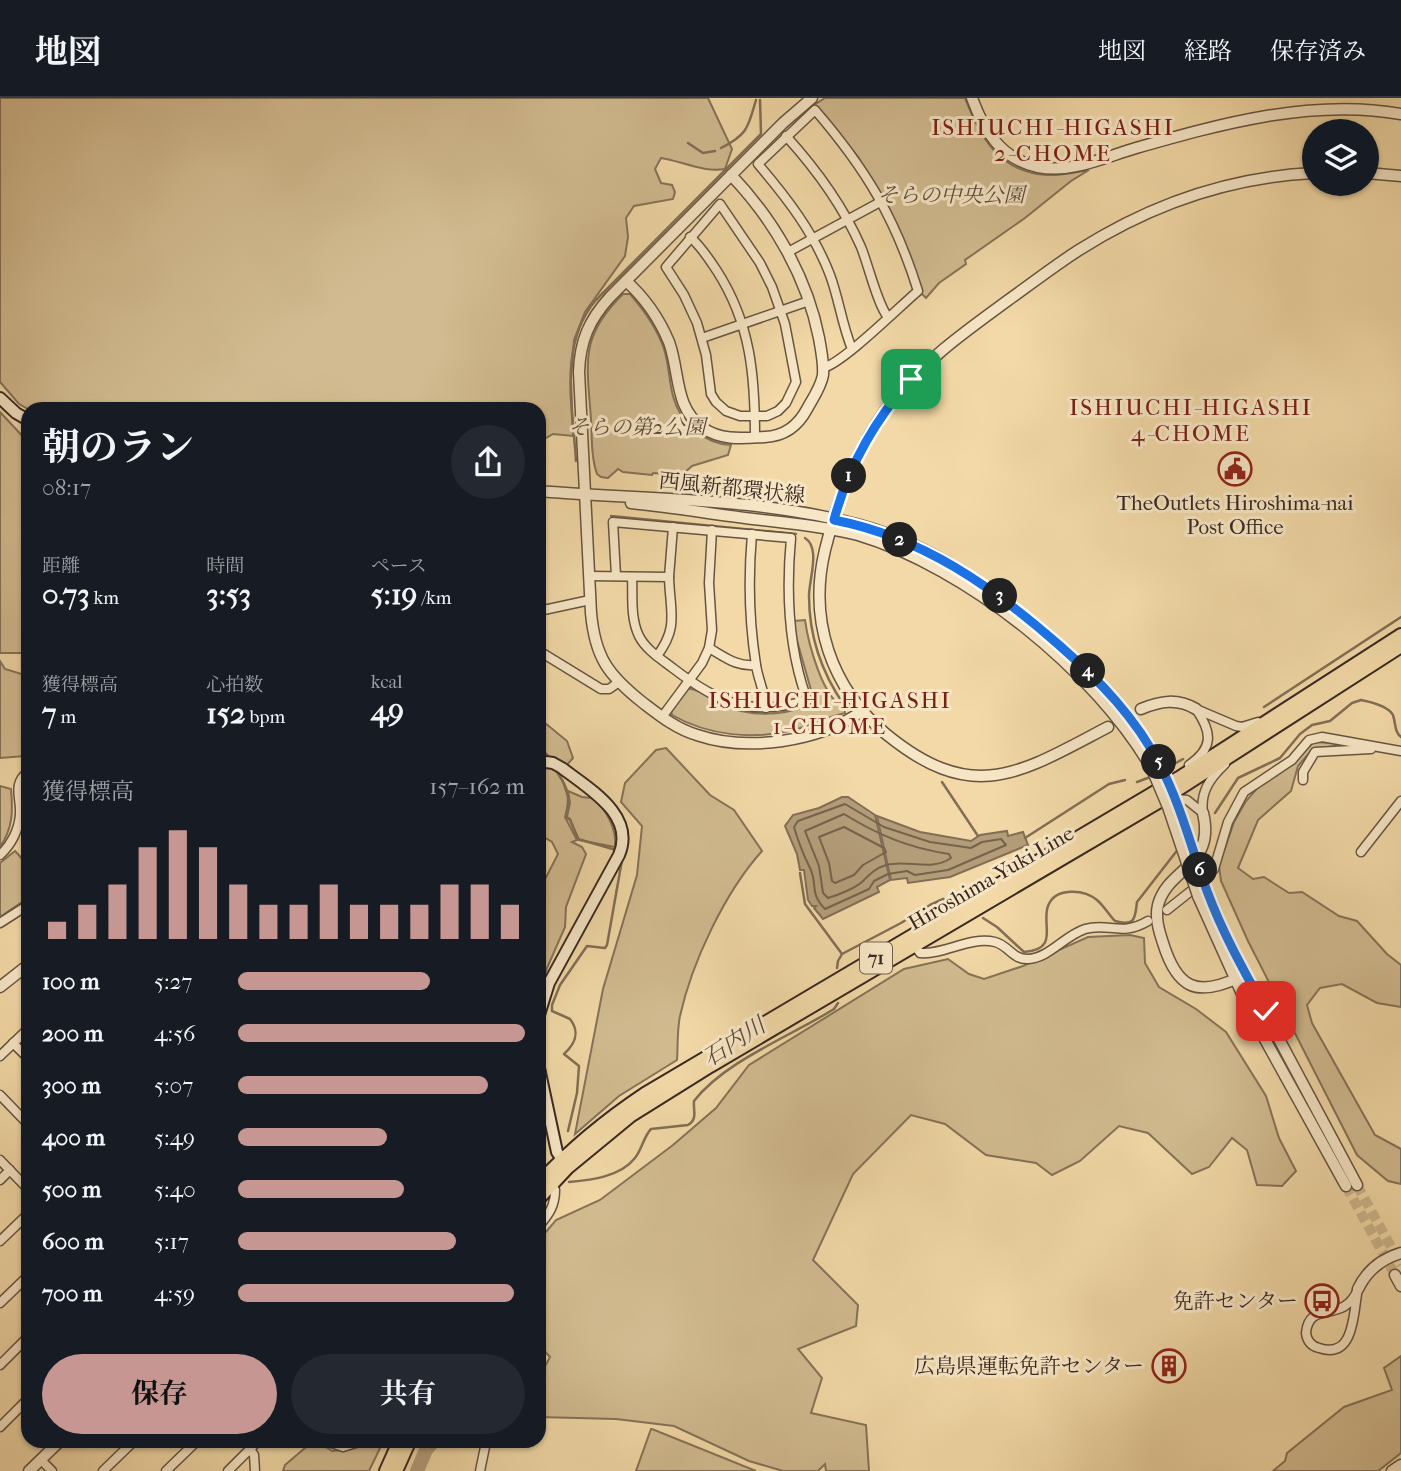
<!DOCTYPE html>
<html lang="ja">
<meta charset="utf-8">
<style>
:root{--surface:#171b24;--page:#242831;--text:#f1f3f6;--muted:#9ea1a6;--line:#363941;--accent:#c59692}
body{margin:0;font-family:"IM FELL French Canon","Noto Serif JP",serif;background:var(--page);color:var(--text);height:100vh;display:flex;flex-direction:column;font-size:26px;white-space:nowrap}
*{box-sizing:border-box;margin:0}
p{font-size:23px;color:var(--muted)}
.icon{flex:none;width:38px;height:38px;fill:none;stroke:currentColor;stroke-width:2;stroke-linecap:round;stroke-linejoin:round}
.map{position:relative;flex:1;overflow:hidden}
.side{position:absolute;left:21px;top:304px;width:525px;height:1046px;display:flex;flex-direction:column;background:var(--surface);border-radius:21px;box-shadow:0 2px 5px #0004}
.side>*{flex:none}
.buttons{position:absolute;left:1302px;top:21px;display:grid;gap:14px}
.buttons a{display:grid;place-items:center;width:77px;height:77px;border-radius:50%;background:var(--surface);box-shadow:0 2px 5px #0004;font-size:35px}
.pin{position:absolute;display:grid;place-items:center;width:60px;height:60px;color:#fff;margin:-30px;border-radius:14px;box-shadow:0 4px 10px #0006}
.km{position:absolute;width:35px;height:35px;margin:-18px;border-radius:50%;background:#222;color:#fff;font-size:19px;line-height:35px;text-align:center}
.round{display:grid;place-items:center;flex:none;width:74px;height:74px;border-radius:37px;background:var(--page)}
.overview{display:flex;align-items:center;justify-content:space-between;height:119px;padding:0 21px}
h1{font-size:38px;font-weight:700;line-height:52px}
.metrics{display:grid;grid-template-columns:repeat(3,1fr);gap:10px;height:119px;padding:7px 21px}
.metrics div{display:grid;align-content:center}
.metrics b{font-size:30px;font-weight:700}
.metrics small{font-size:19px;font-weight:400}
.metrics p{font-size:19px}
.chart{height:196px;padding:14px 21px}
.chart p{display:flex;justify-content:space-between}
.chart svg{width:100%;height:126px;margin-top:7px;stroke:var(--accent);stroke-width:6}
.action{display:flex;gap:14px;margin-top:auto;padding:14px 21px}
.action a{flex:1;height:80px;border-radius:42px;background:var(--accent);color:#111;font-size:28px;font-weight:700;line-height:80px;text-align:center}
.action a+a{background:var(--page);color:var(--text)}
ul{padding:0 21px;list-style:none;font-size:23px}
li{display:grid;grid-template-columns:112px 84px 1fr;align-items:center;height:52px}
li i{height:18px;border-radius:9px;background:var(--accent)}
header{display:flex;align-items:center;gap:42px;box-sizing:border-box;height:98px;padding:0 35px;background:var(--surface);border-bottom:2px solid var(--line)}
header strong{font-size:33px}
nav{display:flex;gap:38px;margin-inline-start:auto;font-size:24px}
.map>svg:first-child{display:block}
.green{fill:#d2bb90;stroke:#857258;stroke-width:2}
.water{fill:#b39d79;stroke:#826e56;stroke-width:2}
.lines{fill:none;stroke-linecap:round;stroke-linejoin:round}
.shore{stroke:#76624d;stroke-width:2}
.stream{stroke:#826e56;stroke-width:2.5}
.river{stroke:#b39d79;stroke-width:14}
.tertiary-tunnel{stroke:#cdb68c;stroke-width:10;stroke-dasharray:10 5;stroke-linecap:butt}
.minor-casing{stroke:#665442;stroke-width:11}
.tertiary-casing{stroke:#665442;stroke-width:13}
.secondary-casing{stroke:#382821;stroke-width:14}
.primary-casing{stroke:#382821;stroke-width:16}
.minor{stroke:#f7e6c6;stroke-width:8}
.tertiary{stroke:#f7e6c6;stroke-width:10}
.secondary{stroke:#f7e6c6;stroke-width:10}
.primary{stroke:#f2d9a7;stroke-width:12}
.tertiary-bridge-casing{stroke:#665442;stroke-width:13;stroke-linecap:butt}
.tertiary-bridge{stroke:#f7e6c6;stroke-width:10}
.route-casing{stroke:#fff;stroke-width:14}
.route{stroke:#1a73e8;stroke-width:9}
.labels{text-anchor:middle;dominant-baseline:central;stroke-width:6;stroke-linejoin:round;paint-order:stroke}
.shield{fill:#f7e6c6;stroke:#716152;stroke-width:2}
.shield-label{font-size:19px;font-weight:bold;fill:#382821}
.park-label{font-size:21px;font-style:italic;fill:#5e4d3d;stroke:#f7e6c6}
.street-label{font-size:21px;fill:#382821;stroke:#f7e6c6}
.poi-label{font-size:21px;fill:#382821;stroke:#f7e6c6;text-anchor:end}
.neighbourhood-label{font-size:23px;letter-spacing:2px;fill:#7a1f14;stroke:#f7e6c6}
.water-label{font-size:23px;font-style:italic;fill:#5d4b3b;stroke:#f7e6c6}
</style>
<header>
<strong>地図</strong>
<nav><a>地図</a><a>経路</a><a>保存済み</a></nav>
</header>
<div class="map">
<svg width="1401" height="1373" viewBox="0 0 1401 1373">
<rect width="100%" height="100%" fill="#f2d9a7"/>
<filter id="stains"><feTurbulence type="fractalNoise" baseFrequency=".00286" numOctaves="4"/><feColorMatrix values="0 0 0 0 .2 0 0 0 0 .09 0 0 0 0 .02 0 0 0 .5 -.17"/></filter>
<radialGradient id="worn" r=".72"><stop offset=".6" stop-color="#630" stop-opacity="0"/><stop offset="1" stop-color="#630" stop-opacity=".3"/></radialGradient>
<!-- green -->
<g class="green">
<path d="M0 0H708L732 51 725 71C705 75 681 63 661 60L655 71 661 85 672 87 675 94 673 101 634 108 626 120 628 139 625 158 585 214 574 242 571 281 573 338 553 336 539 344V312H149L122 306 96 311H28L19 306 0 284Z"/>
<path d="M825 0H965C980 39 999 74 1047 77 1061 78 1076 74 1089 72L1071 83 1025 120 965 162 966 166 939 185 926 200 921 195 883 100 858 59 814 7Z"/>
<path d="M623 196H630C644 212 657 230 664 251 669 267 669 283 673 298 680 325 703 345 731 347L728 357 692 368 682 377 653 375 652 377 623 374 618 371 608 380 601 379 597 376C591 359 592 339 591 321 587 265 579 239 623 196Z"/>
<polygon points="0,314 28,344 28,555 0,555"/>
<path d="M805 522C808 544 823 602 844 609L845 615C828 619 811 627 794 632 753 642 709 638 672 617L671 613 687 591C697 589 712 602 722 607 751 619 781 618 810 607L813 599 796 539 794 523Z"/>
<polygon points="0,563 5,571 28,578 28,660 25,658 0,660"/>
<polygon points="539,620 567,643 573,660 566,668 539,660"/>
<polygon points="1314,644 1333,645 1337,648 1318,650 1310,654 1298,668 1291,693 1258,722 1238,770 1253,781 1264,779 1289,795 1302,794 1339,818 1357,823 1387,856 1401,867 1401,909 1377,905 1342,886 1320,890 1307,907 1312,925 1375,1037 1401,1051 1401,1086 1388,1083 1357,1057 1248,843 1221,783 1219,768 1234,724 1246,703 1261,686 1282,673"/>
<path d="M666 650 710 697 734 712 762 753C725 794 692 864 680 918 677 932 678 948 677 962L619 998 575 1036 603 891 637 777 642 728 621 704 625 685 656 652Z"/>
<polygon points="539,666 553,668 563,684 569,702 565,719 577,742 572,744 582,749 586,756 566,809 565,829 547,870 539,897 539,793 558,756 552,744 539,736"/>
<path d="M0 688 11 691C13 713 13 730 0 749Z"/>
<path d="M568 693 582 699 592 700C606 710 617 731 615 749L579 742 570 721 567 719 570 705Z"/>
<polygon points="15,753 26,765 28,764 28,800 0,819 0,765"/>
<polygon points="1130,837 1144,840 1145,865 1159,889 1196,911 1226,934 1266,998 1279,1040 1296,1073 1282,1088 1257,1087 1247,1052 1232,1040 1209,1069 1192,1076 1148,1035 1119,1028 1080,1063 1052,1077 1036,1065 986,1057 945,1026 911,1017 853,1076 813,1162 858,1207 856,1228 798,1251 822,1280 811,1315 866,1327 869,1373 826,1373 825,1366 818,1373 783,1373 749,1363 674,1328 616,1321 539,1319 539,1274 543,1272 550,1259 539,1247 539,1142 556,1122 600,1102 673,1047 716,1010 749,967 904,871 948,861 969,876 984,881 1023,868 1088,839"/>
<polygon points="1401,1258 1401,1355 1378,1373 1273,1373 1285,1363 1287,1355 1344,1309 1392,1292 1384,1270"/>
<polygon points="651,1331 652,1331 756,1373 636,1373"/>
<polygon points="312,1344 318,1344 332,1353 351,1351 366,1344 383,1344 369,1373 283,1373 285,1367"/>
</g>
<!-- water -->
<g class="water">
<polygon points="842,699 848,699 875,717 890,782 877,789 879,794 823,821 814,810 816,808 812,808 808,802 804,772 800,772 797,756 785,728 793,717 819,710"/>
<polygon points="877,718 920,734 971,743 980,737 1007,733 1008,738 1023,734 1028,747 950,779 908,785 907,780 891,782"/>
</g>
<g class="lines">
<!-- shore -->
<g class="shore">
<path d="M845 706 884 729 930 744 971 750 982 744 1001 741 1006 747 948 772 915 777 907 773 888 776 874 783 869 791 825 811C809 795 818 786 810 770 804 758 798 743 794 729L798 723Z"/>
<path d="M844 716C878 737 909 750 949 756L951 760C931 774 908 761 886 767 876 770 870 776 863 783 856 790 838 797 828 800L823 795 819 768 805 733Z"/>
<polygon points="844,729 884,750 886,754 863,767 854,777 835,785 832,783 829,765 819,739"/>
</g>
<!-- stream -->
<g class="stream">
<polyline points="688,45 703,55 715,53"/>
<path d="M721 50C749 36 748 28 756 2"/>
<path d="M576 363C573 310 558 246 596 202L761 36 760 2"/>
<polyline points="611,418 796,436"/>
<path d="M805 440C821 450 809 481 809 498 809 537 822 575 844 607"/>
<polyline points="1264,609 1401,519"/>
<polyline points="539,649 551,661"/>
<polyline points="1165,671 1183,661"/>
<path d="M558 675C569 692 570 699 566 719L570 722 578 741 616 752"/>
<polyline points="942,684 978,738"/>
<polyline points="1137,684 1153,678"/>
<path d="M1215 715 1238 680 1280 660 1300 636 1312 627 1330 623 1352 605 1361 602C1371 604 1388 608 1393 617 1396 626 1394 633 1401 639"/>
<polyline points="1025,740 1109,686 1125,682"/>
<polyline points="800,775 805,806 842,856"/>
<path d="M983 820 997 829 1024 854C1060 851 1041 827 1048 808 1055 789 1084 791 1097 802 1104 808 1109 817 1115 823 1136 829 1135 819 1137 804L1179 750"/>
<polyline points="837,870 838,863 842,856 901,825 930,807 943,801 948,803"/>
<path d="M568 1033 577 995 579 968 564 956C576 945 580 934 570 921L552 913V907L560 887 587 848 605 850 607 847 622 762"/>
<path d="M569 1084C591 1082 620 1079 635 1060 642 1051 644 1038 651 1031L688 1027C698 1021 693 1013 694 1003 725 963 791 938 834 911L838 905"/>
</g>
<!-- river -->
<polyline class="river" points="417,1373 426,1352 433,1344"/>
<!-- tertiary-tunnel -->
<g class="tertiary-tunnel">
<polyline points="1357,1087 1401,1167"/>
<polyline points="1346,1088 1395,1177"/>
</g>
<defs>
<g id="minor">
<path d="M786 38C816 71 843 108 861 149 868 166 878 208 888 219"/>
<polygon points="720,106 760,165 772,189 785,226 796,284 786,305 778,313 767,318 740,318 726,313 716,304 711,296 706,257 697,225 684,197 666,169"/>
<path d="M690 139C701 148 709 161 717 173 751 226 755 278 755 340"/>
<polyline points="788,154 882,103"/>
<polyline points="702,240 809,203"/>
<path d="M823 270C843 265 898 210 918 193 895 119 865 70 815 12L758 66C787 100 814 135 830 177 839 201 842 227 852 251"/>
<path d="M752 436C748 481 749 523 756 567 758 581 765 595 766 610"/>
<path d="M589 478 669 479C670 514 679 529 657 558"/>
<path d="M616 478 613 424 791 440C786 494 788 548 806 599L804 603C749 619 717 604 674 571 661 561 646 552 639 538 630 520 633 497 632 479"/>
<polyline points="669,479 673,429"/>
<polyline points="539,513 590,502"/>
<path d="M709 550C725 559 736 569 756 567"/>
<polyline points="539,553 601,591 609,591 619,584"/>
<polyline points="1196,611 1236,628 1242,629 1258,624"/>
<polyline points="662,619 702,565 709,550 712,532 709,485 712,432"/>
<path d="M1189 667C1214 650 1212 634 1196 611"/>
<polyline points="1303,682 1303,674 1315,654 1371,651"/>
<polyline points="1169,700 1187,702 1203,715"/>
<path d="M1203 715C1200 694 1210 680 1225 666"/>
<polyline points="1361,754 1401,703"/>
<path d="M0 757C11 747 19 732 20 716 21 699 12 686 28 674"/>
<polyline points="1167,812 1201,785 1214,771 1228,724 1244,694 1292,662 1309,642 1322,639 1401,653"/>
<polyline points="0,825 28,807"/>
<path d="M913 845 920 855C945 857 969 838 995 844 1008 847 1013 862 1028 861 1049 860 1064 838 1085 831 1108 824 1121 839 1148 823"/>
<polyline points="13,945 28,960"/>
<polyline points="0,958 28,931"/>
<polyline points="0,997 28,1026"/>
<polyline points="0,1062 28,1091"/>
<polyline points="0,1082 10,1072"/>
<path d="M539 1128C549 1116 555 1108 555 1092L549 1084"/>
<polyline points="0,1143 28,1116"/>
<path d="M1358 1191C1353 1212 1356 1262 1319 1250 1311 1248 1307 1243 1306 1235 1309 1201 1344 1227 1358 1191Z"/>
<polyline points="0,1205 28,1178"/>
<polyline points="0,1267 28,1239"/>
<polyline points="0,1329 28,1301"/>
<polyline points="329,1344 343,1349 359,1344"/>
<polyline points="250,1351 254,1357 255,1373"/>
<polyline points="41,1362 52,1373"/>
<polyline points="103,1373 133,1344"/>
<polyline points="166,1373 196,1344"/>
<polyline points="228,1373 257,1344"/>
<polyline points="480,1373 486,1344"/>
</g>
<g id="tertiary">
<path d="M812 0 783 25 610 199C589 222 580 243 579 274L591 515C595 559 608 577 642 604 659 617 676 631 697 637 747 654 819 644 862 613"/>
<path d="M972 0C984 33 1001 61 1038 69 1070 76 1105 59 1136 50 1220 26 1313 0 1401 16"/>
<polyline points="1367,75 1401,78"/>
<path d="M626 183C645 200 659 220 669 244 680 274 674 310 703 330 722 343 744 340 765 339 785 338 798 328 807 311 813 300 821 289 823 277 824 265 821 252 819 240 807 179 774 122 731 77"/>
<path d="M539 393C645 402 756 399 860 427 932 447 994 491 1050 539 1093 577 1132 615 1160 666"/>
<path d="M631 405C672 409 712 416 753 421 787 425 824 428 858 437 966 469 1096 573 1152 671"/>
<path d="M1141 611C1160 603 1177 600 1196 611"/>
<path d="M1108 629C1020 675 974 708 886 636 831 590 808 522 825 452 838 398 859 345 894 301 926 261 966 233 1007 203 1031 186 1054 168 1079 152 1150 107 1230 79 1314 75"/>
<path d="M1203 715C1216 769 1168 769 1158 807 1155 820 1159 833 1163 845 1177 890 1196 900 1240 879"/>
<polyline points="1207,793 1234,857 1357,1087"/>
<polyline points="1198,798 1252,918 1346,1088"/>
<polyline points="0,889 28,867"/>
<polyline points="1395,1177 1401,1188"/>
<path d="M1358 1191C1367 1172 1381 1161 1401 1155"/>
<polyline points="29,1373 59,1344"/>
<polyline points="1392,1373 1401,1367"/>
</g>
<g id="secondary">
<polyline points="0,300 16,315 28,322"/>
<path d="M539 663 553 665 562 670C589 691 636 717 619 757L549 885 539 917"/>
<polyline points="539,970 557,1054 566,1067"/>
</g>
<g id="primary">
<path d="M539 1085C571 1051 606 1022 645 996L1179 680 1401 537"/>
<polyline points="539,1100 568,1069 630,1018 710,968 1163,701 1401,548"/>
<polyline points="386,1373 399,1344"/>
<polyline points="396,1373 409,1344"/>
</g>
</defs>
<!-- minor casing -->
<use href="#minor" class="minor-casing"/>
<!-- tertiary casing -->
<use href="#tertiary" class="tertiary-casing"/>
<!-- secondary casing -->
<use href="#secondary" class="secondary-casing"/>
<!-- primary casing -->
<use href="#primary" class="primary-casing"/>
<!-- minor -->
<use href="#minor" class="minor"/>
<!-- tertiary -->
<use href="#tertiary" class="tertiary"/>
<!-- secondary -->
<use href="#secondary" class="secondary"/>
<!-- primary -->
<use href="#primary" class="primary"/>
<defs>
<g id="tertiary-bridge">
<polyline points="1160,666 1181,717 1207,793"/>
<polyline points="1152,671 1168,709 1198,798"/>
</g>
</defs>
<!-- tertiary-bridge casing -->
<use href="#tertiary-bridge" class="tertiary-bridge-casing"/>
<!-- tertiary-bridge -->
<use href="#tertiary-bridge" class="tertiary-bridge"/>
</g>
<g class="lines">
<defs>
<path id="route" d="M911 281C875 322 848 369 834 422 922 439 993 489 1059 547 1100 583 1136 620 1161 669 1181 708 1192 752 1207 793 1223 836 1244 873 1266 913"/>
</defs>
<!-- route casing -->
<use href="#route" class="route-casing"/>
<!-- route -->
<use href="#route" class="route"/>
</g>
<!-- icons -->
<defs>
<symbol id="civic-ring" viewBox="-11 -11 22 22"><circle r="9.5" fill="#f7e6c6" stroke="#8f2418" stroke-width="1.5"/><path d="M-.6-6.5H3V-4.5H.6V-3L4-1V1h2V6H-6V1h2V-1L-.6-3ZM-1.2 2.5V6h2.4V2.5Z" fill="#8f2418"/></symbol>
<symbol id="bus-ring" viewBox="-11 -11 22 22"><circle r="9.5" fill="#f7e6c6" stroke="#8f2418" stroke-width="1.5"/><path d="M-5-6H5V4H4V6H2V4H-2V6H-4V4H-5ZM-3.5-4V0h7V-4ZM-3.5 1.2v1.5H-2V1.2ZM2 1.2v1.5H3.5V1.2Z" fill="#8f2418"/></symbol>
<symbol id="building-ring" viewBox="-11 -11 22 22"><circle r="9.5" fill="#f7e6c6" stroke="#8f2418" stroke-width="1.5"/><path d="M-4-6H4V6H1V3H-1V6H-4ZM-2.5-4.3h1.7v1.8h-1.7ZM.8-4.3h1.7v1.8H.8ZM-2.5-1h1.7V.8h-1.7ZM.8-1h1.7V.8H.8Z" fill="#8f2418"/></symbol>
</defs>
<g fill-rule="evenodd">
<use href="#civic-ring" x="1216" y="352" width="38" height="38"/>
<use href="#bus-ring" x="1303" y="1184" width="38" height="38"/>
<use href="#building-ring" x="1150" y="1249" width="38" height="38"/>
</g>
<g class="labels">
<!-- shield labels -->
<rect class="shield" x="860" y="844.5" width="32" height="31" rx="5"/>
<g class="shield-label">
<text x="876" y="860">71</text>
</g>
<!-- park labels -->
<g class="park-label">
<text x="951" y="97">そらの中央公園</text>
<text x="637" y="329">そらの第2公園</text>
</g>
<!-- street labels -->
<g class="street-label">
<text transform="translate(732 390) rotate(6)">西風新都環状線</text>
<text transform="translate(991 780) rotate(-30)">Hiroshima Yuki Line</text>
</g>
<!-- poi labels -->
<g class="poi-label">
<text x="1235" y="405" text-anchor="middle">TheOutlets Hiroshima-nai<tspan x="1235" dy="24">Post Office</tspan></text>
<text x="1298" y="1203">免許センター</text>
<text x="1144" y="1268">広島県運転免許センター</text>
</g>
<!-- neighbourhood labels -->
<g class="neighbourhood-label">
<text x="1053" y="29">ISHIUCHI-HIGASHI<tspan x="1053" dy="26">2-CHOME</tspan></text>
<text x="1191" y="309">ISHIUCHI-HIGASHI<tspan x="1191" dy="26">4-CHOME</tspan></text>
<text x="830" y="602">ISHIUCHI-HIGASHI<tspan x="830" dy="26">1-CHOME</tspan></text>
</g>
<!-- water labels -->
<g class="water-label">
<text transform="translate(734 944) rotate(-33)">石内川</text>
</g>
</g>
<rect width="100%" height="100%" filter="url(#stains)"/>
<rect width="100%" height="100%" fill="url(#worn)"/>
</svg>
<div class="buttons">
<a><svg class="icon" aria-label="layers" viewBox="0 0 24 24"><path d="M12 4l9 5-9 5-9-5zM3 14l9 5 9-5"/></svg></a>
</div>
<div class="pin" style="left:911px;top:281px;background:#1e9e55"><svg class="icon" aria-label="arrive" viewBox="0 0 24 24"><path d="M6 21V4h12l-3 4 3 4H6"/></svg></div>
<div class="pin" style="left:1266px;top:913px;background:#d93025"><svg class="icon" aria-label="check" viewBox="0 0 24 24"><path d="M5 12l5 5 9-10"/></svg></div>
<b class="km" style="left:849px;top:378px">1</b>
<b class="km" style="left:900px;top:442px">2</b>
<b class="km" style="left:1000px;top:498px">3</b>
<b class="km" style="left:1088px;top:573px">4</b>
<b class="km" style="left:1159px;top:664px">5</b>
<b class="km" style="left:1200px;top:772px">6</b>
<section class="side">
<div class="overview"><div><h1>朝のラン</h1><p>08:17</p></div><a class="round"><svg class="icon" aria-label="share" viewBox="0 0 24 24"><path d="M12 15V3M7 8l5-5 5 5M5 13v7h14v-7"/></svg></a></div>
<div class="metrics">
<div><p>距離</p><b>0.73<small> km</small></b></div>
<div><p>時間</p><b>3:53</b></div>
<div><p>ペース</p><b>5:19<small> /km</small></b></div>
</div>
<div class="metrics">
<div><p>獲得標高</p><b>7<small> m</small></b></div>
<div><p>心拍数</p><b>152<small> bpm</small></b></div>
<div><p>kcal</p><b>49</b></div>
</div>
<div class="chart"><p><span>獲得標高</span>157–162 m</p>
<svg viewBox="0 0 160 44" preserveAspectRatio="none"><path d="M5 44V38M15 44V32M25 44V25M35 44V12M45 44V6M55 44V12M65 44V25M75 44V32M85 44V32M95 44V25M105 44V32M115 44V32M125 44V32M135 44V25M145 44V25M155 44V32"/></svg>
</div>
<ul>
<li><b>100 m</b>5:27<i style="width:67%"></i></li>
<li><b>200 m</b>4:56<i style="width:100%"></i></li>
<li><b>300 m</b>5:07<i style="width:87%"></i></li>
<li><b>400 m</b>5:49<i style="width:52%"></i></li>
<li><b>500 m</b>5:40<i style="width:58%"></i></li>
<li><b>600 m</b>5:17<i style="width:76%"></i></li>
<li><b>700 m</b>4:59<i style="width:96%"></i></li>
</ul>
<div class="action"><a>保存</a><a>共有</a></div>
</section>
</div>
